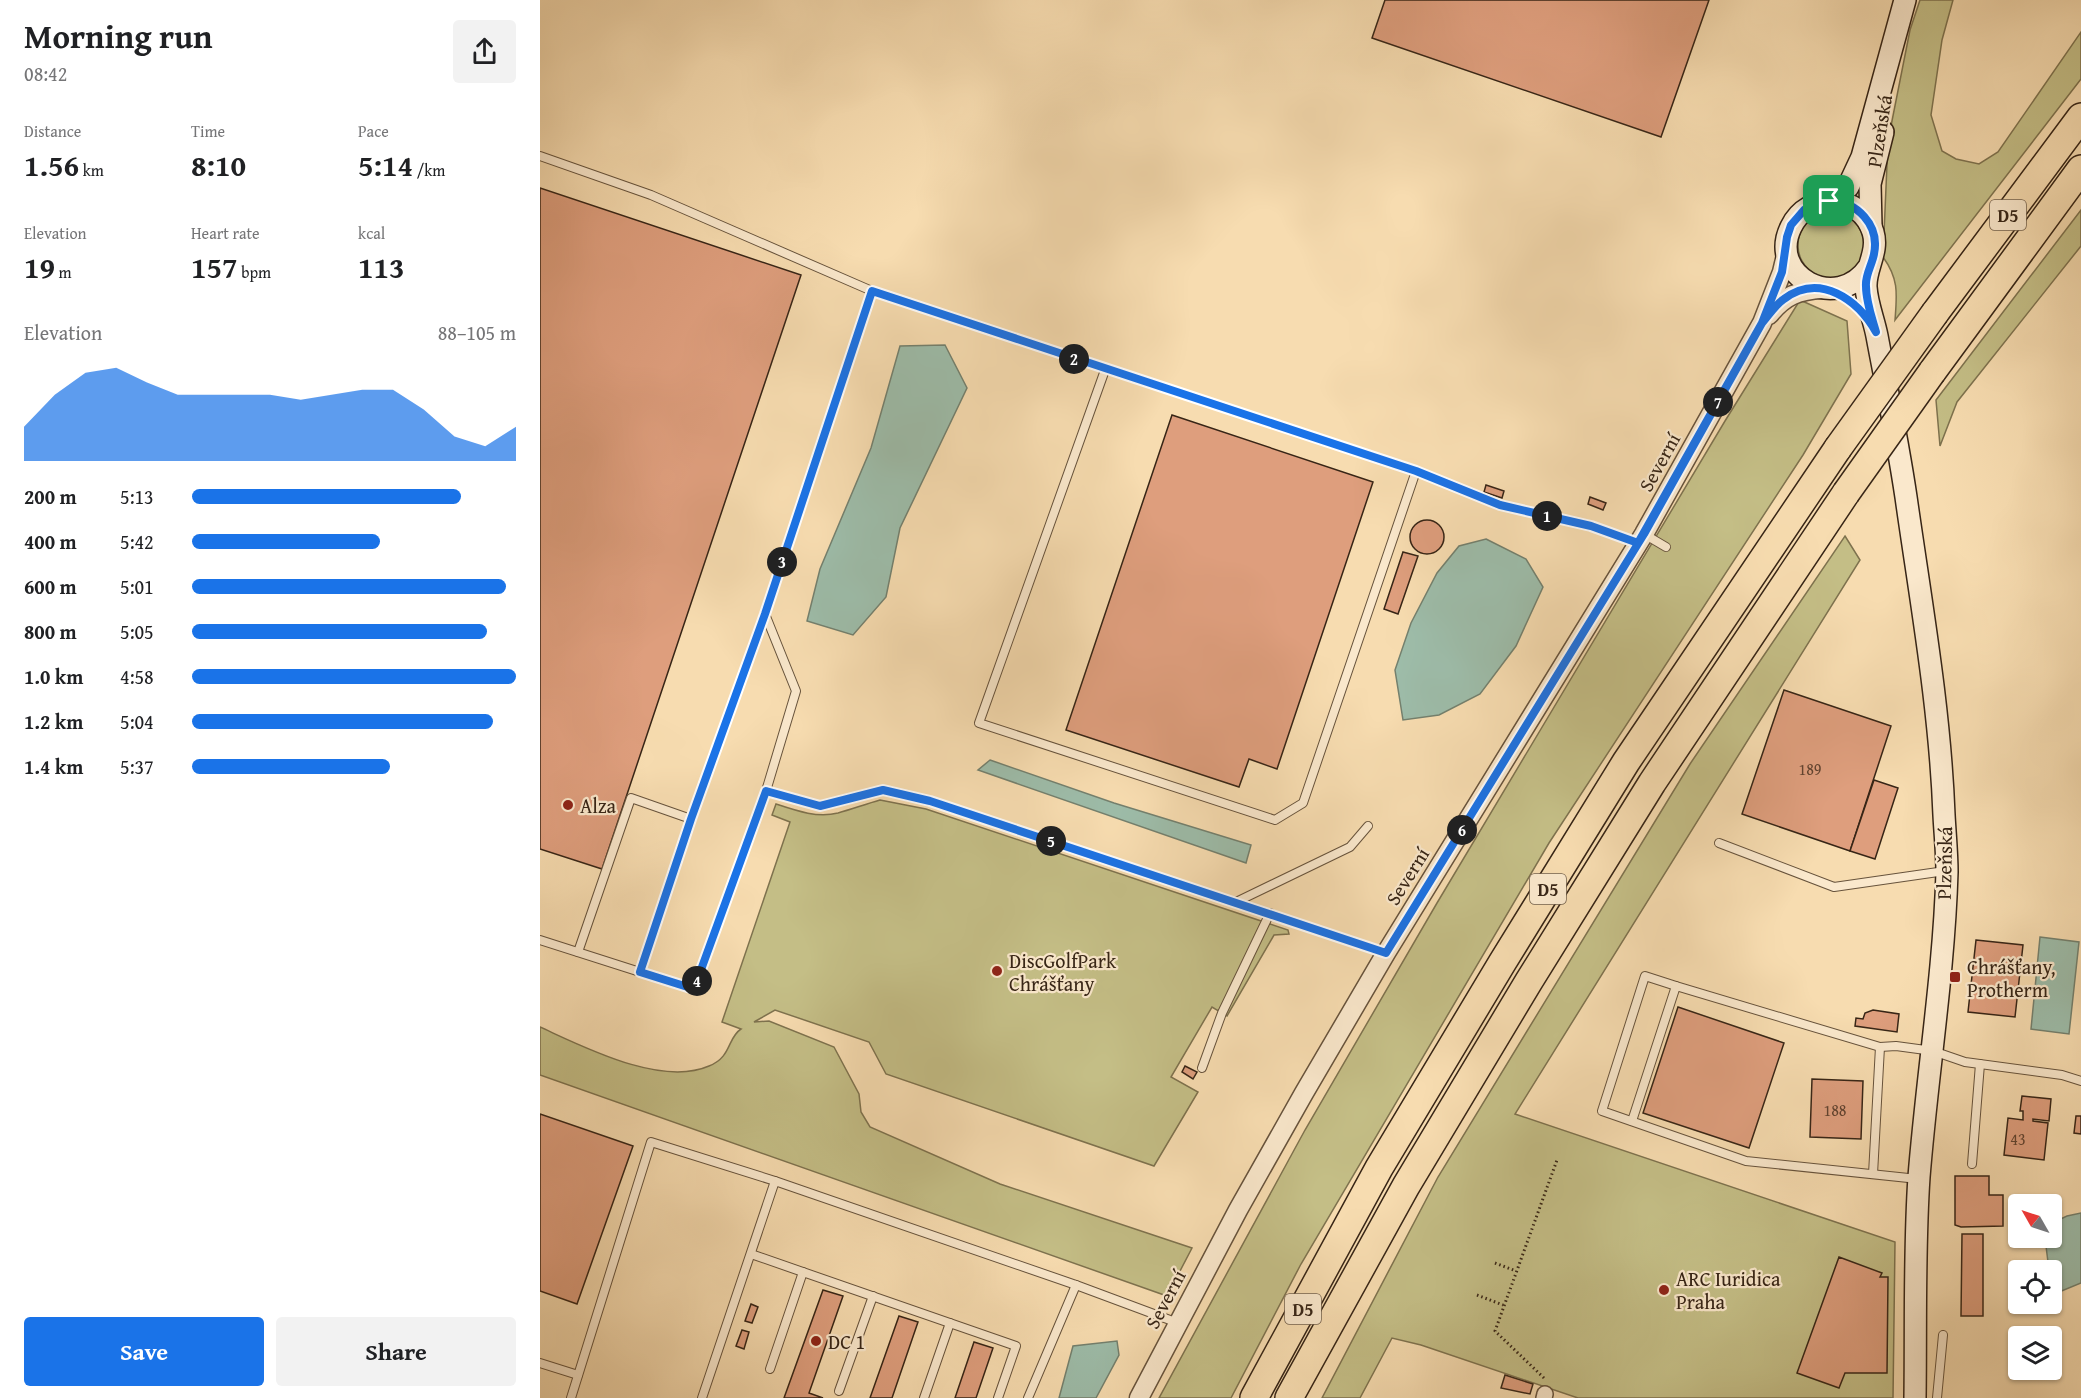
<!DOCTYPE html>
<meta charset="utf-8">
<style>
:root{--surface:#fff;--page:#f2f2f2;--text:#202124;--muted:#757577;--accent:#1a73e8}
body{margin:0;font-family:"Gentium Book Plus",serif;background:var(--page);color:var(--text);height:100vh;display:flex;flex-direction:column;font-size:22px;white-space:nowrap}
*{box-sizing:border-box;margin:0}
p{font-size:20px;color:var(--muted)}
.icon{flex:none;width:33px;height:33px;fill:none;stroke:currentColor;stroke-width:2;stroke-linecap:round;stroke-linejoin:round}
.map{position:relative;flex:1;overflow:hidden}
.details{display:flex;flex-direction:column;background:var(--surface);width:540px}
.details>*{flex:none}
.needle{width:39px;rotate:309deg}
.controls{position:absolute;left:1468px;top:1194px;display:grid;gap:12px}
.controls a{display:grid;place-items:center;width:54px;height:54px;border-radius:6px;background:var(--surface);box-shadow:0 2px 4px #0004;font-size:30px}
.pin{position:absolute;display:grid;place-items:center;width:51px;height:51px;color:#fff;margin:-26px;border-radius:12px;box-shadow:0 3px 9px #0006}
.km{position:absolute;width:30px;height:30px;margin:-15px;border-radius:50%;background:#222;color:#fff;font-size:16px;line-height:30px;text-align:center}
.round{display:grid;place-items:center;flex:none;width:63px;height:63px;border-radius:6px;background:var(--page)}
.summary{display:flex;align-items:center;justify-content:space-between;height:102px;padding:0 24px}
h1{font-size:33px;font-weight:700;line-height:45px}
.figures{display:grid;grid-template-columns:repeat(3,1fr);gap:9px;height:102px;padding:6px 24px}
.figures div{display:grid;align-content:center}
.figures b{font-size:30px;font-weight:700}
.figures small{font-size:16px;font-weight:400}
.figures p{font-size:16px}
.chart{height:168px;padding:12px 24px}
.chart p{display:flex;justify-content:space-between}
.chart svg{width:100%;height:108px;margin-top:6px;fill:var(--accent);opacity:.7}
.action{display:flex;gap:12px;margin-top:auto;padding:12px 24px}
.action a{flex:1;height:69px;border-radius:6px;background:var(--accent);color:#fff;font-size:24px;font-weight:700;line-height:69px;text-align:center}
.action a+a{background:var(--page);color:var(--text)}
ul{padding:0 24px;list-style:none;font-size:20px}
li{display:grid;grid-template-columns:96px 72px 1fr;align-items:center;height:45px}
li i{height:15px;border-radius:8px;background:var(--accent)}
main{display:flex;flex:1;min-height:0}
.map>svg:first-child{display:block}
.green{fill:#c4be86;stroke:#7e724e;stroke-width:1.5}
.water{fill:#9dbca9;stroke:#74806e;stroke-width:1.5}
.building{fill:#de9e7d;stroke:#372516;stroke-width:1.5}
.lines{fill:none;stroke-linecap:round;stroke-linejoin:round}
.service-casing{stroke:#67533c;stroke-width:10}
.minor-casing{stroke:#67533c;stroke-width:18}
.tertiary-casing{stroke:#67533c;stroke-width:21}
.secondary-casing{stroke:#372516;stroke-width:24}
.motorway-casing{stroke:#372516;stroke-width:30}
.path{stroke:#372516;stroke-width:3;stroke-dasharray:1.5 3;stroke-linecap:butt}
.service{stroke:#fae8cc;stroke-width:8}
.minor{stroke:#fae8cc;stroke-width:15}
.tertiary{stroke:#fae8cc;stroke-width:18}
.secondary{stroke:#fae8cc;stroke-width:21}
.motorway{stroke:#f7dcb0;stroke-width:27}
.motorway-bridge-casing{stroke:#372516;stroke-width:30;stroke-linecap:butt}
.motorway-bridge{stroke:#f7dcb0;stroke-width:27}
.route-casing{stroke:#fff;stroke-width:12}
.route{stroke:#1a73e8;stroke-width:8}
.poi-dot{fill:#8f2418;stroke:#fae8cc;stroke-width:2}
.labels{text-anchor:middle;dominant-baseline:central;stroke-width:4.5;stroke-linejoin:round;paint-order:stroke}
.number-label{font-size:16px;fill:#614330}
.shield{fill:#fae8cc;stroke:#72604d;stroke-width:1.5}
.shield-label{font-size:18px;font-weight:bold;fill:#372516}
.street-label{font-size:20px;fill:#372516;stroke:#fae8cc}
.poi-label{font-size:20px;fill:#372516;stroke:#fae8cc;text-anchor:start}
</style>
<main>
<section class="details">
<div class="summary"><div><h1>Morning run</h1><p>08:42</p></div><a class="round"><svg class="icon" aria-label="share" viewBox="0 0 24 24"><path d="M12 15V3M7 8l5-5 5 5M5 13v7h14v-7"/></svg></a></div>
<div class="figures">
<div><p>Distance</p><b>1.56<small> km</small></b></div>
<div><p>Time</p><b>8:10</b></div>
<div><p>Pace</p><b>5:14<small> /km</small></b></div>
</div>
<div class="figures">
<div><p>Elevation</p><b>19<small> m</small></b></div>
<div><p>Heart rate</p><b>157<small> bpm</small></b></div>
<div><p>kcal</p><b>113</b></div>
</div>
<div class="chart"><p><span>Elevation</span>88–105 m</p>
<svg viewBox="0 0 160 44" preserveAspectRatio="none"><path d="M0 44V30L10 17L20 8L30 6L40 12L50 17L60 17L70 17L80 17L90 19L100 17L110 15L120 15L130 23L140 34L150 38L160 30V44z"/></svg>
</div>
<ul>
<li><b>200 m</b>5:13<i style="width:83%"></i></li>
<li><b>400 m</b>5:42<i style="width:58%"></i></li>
<li><b>600 m</b>5:01<i style="width:97%"></i></li>
<li><b>800 m</b>5:05<i style="width:91%"></i></li>
<li><b>1.0 km</b>4:58<i style="width:100%"></i></li>
<li><b>1.2 km</b>5:04<i style="width:93%"></i></li>
<li><b>1.4 km</b>5:37<i style="width:61%"></i></li>
</ul>
<div class="action"><a>Save</a><a>Share</a></div>
</section>
<div class="map">
<svg width="1541" height="1398" viewBox="0 0 1541 1398">
<rect width="100%" height="100%" fill="#f7dcb0"/>
<filter id="stains"><feTurbulence type="fractalNoise" baseFrequency=".00333" numOctaves="4"/><feColorMatrix values="0 0 0 0 .2 0 0 0 0 .09 0 0 0 0 .02 0 0 0 .5 -.17"/></filter>
<radialGradient id="worn" r=".72"><stop offset=".6" stop-color="#630" stop-opacity="0"/><stop offset="1" stop-color="#630" stop-opacity=".3"/></radialGradient>
<!-- green -->
<g class="green">
<path d="M1380 0H1413L1402 40 1391 115 1402 151 1416 159 1439 164 1458 152 1541 32V79L1355 320C1357 294 1359 279 1343 257L1348 141 1370 30Z"/>
<polygon points="1541,210 1541,246 1417,402 1400,446 1396,400"/>
<circle cx="1291" cy="245" r="33"/>
<polygon points="1260,300 1307,321 1311,374 1263,455 1009,843 761,1264 691,1398 619,1398 765,1130 897,903 1185,421"/>
<polygon points="1305,536 1320,560 975,1114 1355,1242 1353,1398 1038,1398 881,1345 852,1338 820,1398 782,1398 898,1177 1150,764"/>
<path d="M340 800 386 809 748 930 749 934 734 935 687 1016 672 1007 631 1077 658 1092 614 1166 346 1074 329 1042 235 1010 214 1022 229 1021 294 1047 319 1094 321 1112 330 1127 460 1184 652 1248 627 1296 0 1075V1027C44 1047 121 1087 169 1066 192 1057 187 1038 201 1029L182 1022 250 822 232 815 236 804C257 811 277 818 298 813 312 809 326 804 340 800Z"/>
</g>
<!-- water -->
<g class="water">
<polygon points="405,345 427,388 360,528 346,597 313,635 267,621 280,569 331,448 360,346"/>
<polygon points="946,539 986,559 1003,587 976,646 940,694 899,715 863,720 855,670 871,623 897,573 919,546"/>
<polygon points="450,760 574,803 711,845 706,863 438,770"/>
<polygon points="1500,937 1539,942 1529,1034 1491,1029"/>
<polygon points="1541,1213 1541,1283 1519,1292 1512,1280 1512,1270 1509,1270 1505,1238 1512,1238 1512,1223 1527,1216"/>
<polygon points="577,1341 579,1355 556,1398 519,1398 533,1346"/>
</g>
<!-- building -->
<g class="building">
<polygon points="845,0 1169,0 1121,137 832,38"/>
<polygon points="0,188 261,275 62,869 0,849"/>
<polygon points="632,415 833,482 737,769 709,759 699,787 526,730"/>
<polygon points="946,485 964,491 962,498 944,492"/>
<polygon points="1050,497 1066,503 1063,510 1048,504"/>
<circle cx="887" cy="537" r="17"/>
<polygon points="863,552 878,556 858,614 844,609"/>
<polygon points="1244,690 1351,726 1310,851 1202,814"/>
<polygon points="1334,780 1358,788 1335,859 1310,851"/>
<polygon points="1436,940 1483,945 1475,1017 1428,1012"/>
<polygon points="1138,1007 1244,1043 1209,1148 1103,1113"/>
<polygon points="1333,1010 1359,1014 1357,1032 1315,1026 1316,1018 1323,1019 1325,1013"/>
<polygon points="645,1066 657,1072 653,1079 642,1072"/>
<polygon points="1272,1079 1323,1081 1321,1139 1270,1137"/>
<polygon points="1482,1096 1511,1099 1509,1121 1493,1119 1493,1121 1508,1123 1504,1160 1464,1155 1468,1118 1483,1120 1483,1111 1480,1111"/>
<polygon points="0,1114 93,1146 37,1304 0,1291"/>
<polygon points="1536,1116 1541,1116 1541,1134 1534,1133"/>
<polygon points="1415,1176 1449,1176 1449,1195 1463,1195 1463,1226 1421,1227 1415,1225"/>
<polygon points="1422,1234 1443,1234 1443,1316 1421,1316"/>
<polygon points="1299,1257 1342,1273 1340,1277 1348,1277 1347,1373 1305,1373 1299,1388 1257,1373"/>
<polygon points="283,1290 303,1296 269,1393 283,1398 244,1398"/>
<polygon points="211,1304 218,1307 212,1323 205,1321"/>
<polygon points="359,1316 378,1322 352,1398 330,1398"/>
<polygon points="202,1330 209,1332 204,1349 196,1346"/>
<polygon points="434,1342 453,1348 436,1398 415,1398"/>
<polygon points="965,1375 993,1384 990,1394 961,1388"/>
</g>
<g class="lines">
<defs>
<g id="service">
<polyline points="0,156 111,195 332,291 876,471 960,505 1051,526 1097,543"/>
<polyline points="565,370 439,723 735,820 763,803 876,471"/>
<polyline points="1104,534 1126,547"/>
<polyline points="226,791 280,806 343,790 390,801 846,953"/>
<polyline points="1179,843 1294,887 1405,871"/>
<polyline points="696,902 810,847 828,826"/>
<polyline points="0,940 100,972 151,819 225,614 332,291"/>
<polyline points="38,952 91,798 151,819"/>
<polyline points="100,972 154,989 226,791 256,691 225,614"/>
<polyline points="1136,986 1105,976 1062,1111 1206,1161 1378,1179"/>
<polyline points="662,1068 682,1013 730,913"/>
<polyline points="1092,1121 1136,986 1340,1047 1356,1046 1393,1051 1425,1062 1522,1075 1541,1081"/>
<polyline points="1432,1164 1440,1064"/>
<polyline points="1333,1174 1340,1047"/>
<polyline points="211,1254 476,1346 458,1398"/>
<polyline points="0,1363 38,1375"/>
<polyline points="230,1369 263,1272"/>
<polyline points="299,1391 333,1296"/>
<polyline points="31,1398 111,1142 235,1181"/>
<polyline points="162,1398 235,1181 536,1285 638,1323"/>
<polyline points="384,1398 410,1323"/>
<polyline points="488,1398 536,1285"/>
<polyline points="1397,1398 1403,1335"/>
</g>
<polyline id="minor" points="1004,1398 1005,1394"/>
<g id="tertiary">
<path d="M1229 315C1244 296 1258 290 1283 289"/>
<polyline points="599,1398 698,1210 764,1093 846,953 1104,534 1222,323 1242,272 1247,251"/>
</g>
<g id="secondary">
<polyline points="1289,201 1308,187 1322,157 1365,0"/>
<polyline points="1331,226 1330,184 1343,132"/>
<path d="M1329 267C1297 314 1227 276 1251 227 1268 191 1321 193 1333 232 1339 252 1325 268 1326 287 1327 304 1334 320 1337 336 1347 389 1358 443 1366 497 1381 603 1400 708 1404 815 1405 834 1407 853 1407 872 1404 974 1387 1076 1379 1177 1374 1250 1376 1325 1375 1398"/>
</g>
<g id="motorway">
<polyline points="1395,313 1541,117"/>
<polyline points="1392,372 1541,169"/>
<polyline points="714,1398 839,1168 962,963 1086,762 1298,448"/>
<polyline points="749,1398 866,1186 989,981 1112,783 1306,493"/>
</g>
</defs>
<!-- service casing -->
<use href="#service" class="service-casing"/>
<!-- minor casing -->
<use href="#minor" class="minor-casing"/>
<!-- tertiary casing -->
<use href="#tertiary" class="tertiary-casing"/>
<!-- secondary casing -->
<use href="#secondary" class="secondary-casing"/>
<!-- motorway casing -->
<use href="#motorway" class="motorway-casing"/>
<!-- path -->
<g class="path">
<polyline points="955,1263 976,1271"/>
<polyline points="937,1295 963,1305"/>
<polyline points="1004,1378 955,1331 1017,1160"/>
</g>
<!-- service -->
<use href="#service" class="service"/>
<!-- minor -->
<use href="#minor" class="minor"/>
<!-- tertiary -->
<use href="#tertiary" class="tertiary"/>
<!-- secondary -->
<use href="#secondary" class="secondary"/>
<!-- motorway -->
<use href="#motorway" class="motorway"/>
<defs>
<g id="motorway-bridge">
<polyline points="1298,448 1395,313"/>
<polyline points="1306,493 1392,372"/>
</g>
</defs>
<!-- motorway-bridge casing -->
<use href="#motorway-bridge" class="motorway-bridge-casing"/>
<!-- motorway-bridge -->
<use href="#motorway-bridge" class="motorway-bridge"/>
</g>
<g class="lines">
<defs>
<path id="route" d="M1289 201 1276 203 1264 210 1251 225 1247 237 1242 272 1222 323 1098 543 1051 526 960 505 876 471 332 291 225 614 151 819 100 972 154 989 226 791 280 806 343 790 390 801 846 953 1104 534 1222 323C1229 315 1235 305 1244 299 1280 272 1318 300 1336 332 1332 318 1326 302 1326 286 1325 275 1332 265 1334 254 1340 225 1317 201 1289 201"/>
</defs>
<!-- route casing -->
<use href="#route" class="route-casing"/>
<!-- route -->
<use href="#route" class="route"/>
</g>
<!-- markers -->
<g class="poi-dot">
<circle cx="28" cy="805" r="6"/>
<circle cx="457" cy="971" r="6"/>
<rect x="1409" y="971" width="12" height="12" rx="3"/>
<circle cx="1124" cy="1290" r="6"/>
<circle cx="276" cy="1341" r="6"/>
</g>
<g class="labels">
<!-- number labels -->
<g class="number-label">
<text x="1270" y="769">189</text>
<text x="1295" y="1110">188</text>
<text x="1478" y="1139">43</text>
</g>
<!-- shield labels -->
<g class="shield">
<rect x="1450" y="200" width="36" height="30" rx="4.5"/>
<rect x="990" y="874" width="36" height="30" rx="4.5"/>
<rect x="745" y="1294" width="36" height="30" rx="4.5"/>
</g>
<g class="shield-label">
<text x="1468" y="215">D5</text>
<text x="1008" y="889">D5</text>
<text x="763" y="1309">D5</text>
</g>
<!-- street labels -->
<g class="street-label">
<text transform="translate(1339 131) rotate(-81)">Plzeňská</text>
<text transform="translate(1119 462) rotate(-61)">Severní</text>
<text transform="translate(1404 863) rotate(-89)">Plzeňská</text>
<text transform="translate(867 876) rotate(-58)">Severní</text>
<text transform="translate(625 1299) rotate(-62)">Severní</text>
</g>
<!-- poi labels -->
<g class="poi-label">
<text x="40" y="805">Alza</text>
<text x="469" y="960">DiscGolfPark<tspan x="469" dy="23">Chrášťany</tspan></text>
<text x="1427" y="966">Chrášťany,<tspan x="1427" dy="23">Protherm</tspan></text>
<text x="1136" y="1278">ARC Iuridica<tspan x="1136" dy="23">Praha</tspan></text>
<text x="288" y="1341">DC 1</text>
</g>
</g>
<rect width="100%" height="100%" filter="url(#stains)"/>
<rect width="100%" height="100%" fill="url(#worn)"/>
</svg>
<div class="controls">
<a><svg class="needle" viewBox="-14 -14 28 28"><path d="M0-13l5 13h-10z" fill="#e53935"/><path d="M0 13l5-13h-10z" fill="#757577"/></svg></a>
<a><svg class="icon" aria-label="locate" viewBox="0 0 24 24"><circle cx="12" cy="12" r="6"/><path d="M12 2v4M12 18v4M2 12h4M18 12h4"/></svg></a>
<a><svg class="icon" aria-label="layers" viewBox="0 0 24 24"><path d="M12 4l9 5-9 5-9-5zM3 14l9 5 9-5"/></svg></a>
</div>
<div class="pin" style="left:1289px;top:201px;background:#1e9e55"><svg class="icon" aria-label="arrive" viewBox="0 0 24 24"><path d="M6 21V4h12l-3 4 3 4H6"/></svg></div>
<b class="km" style="left:1007px;top:516px">1</b>
<b class="km" style="left:534px;top:359px">2</b>
<b class="km" style="left:242px;top:562px">3</b>
<b class="km" style="left:157px;top:981px">4</b>
<b class="km" style="left:511px;top:841px">5</b>
<b class="km" style="left:922px;top:830px">6</b>
<b class="km" style="left:1178px;top:402px">7</b>
</div>
</main>
